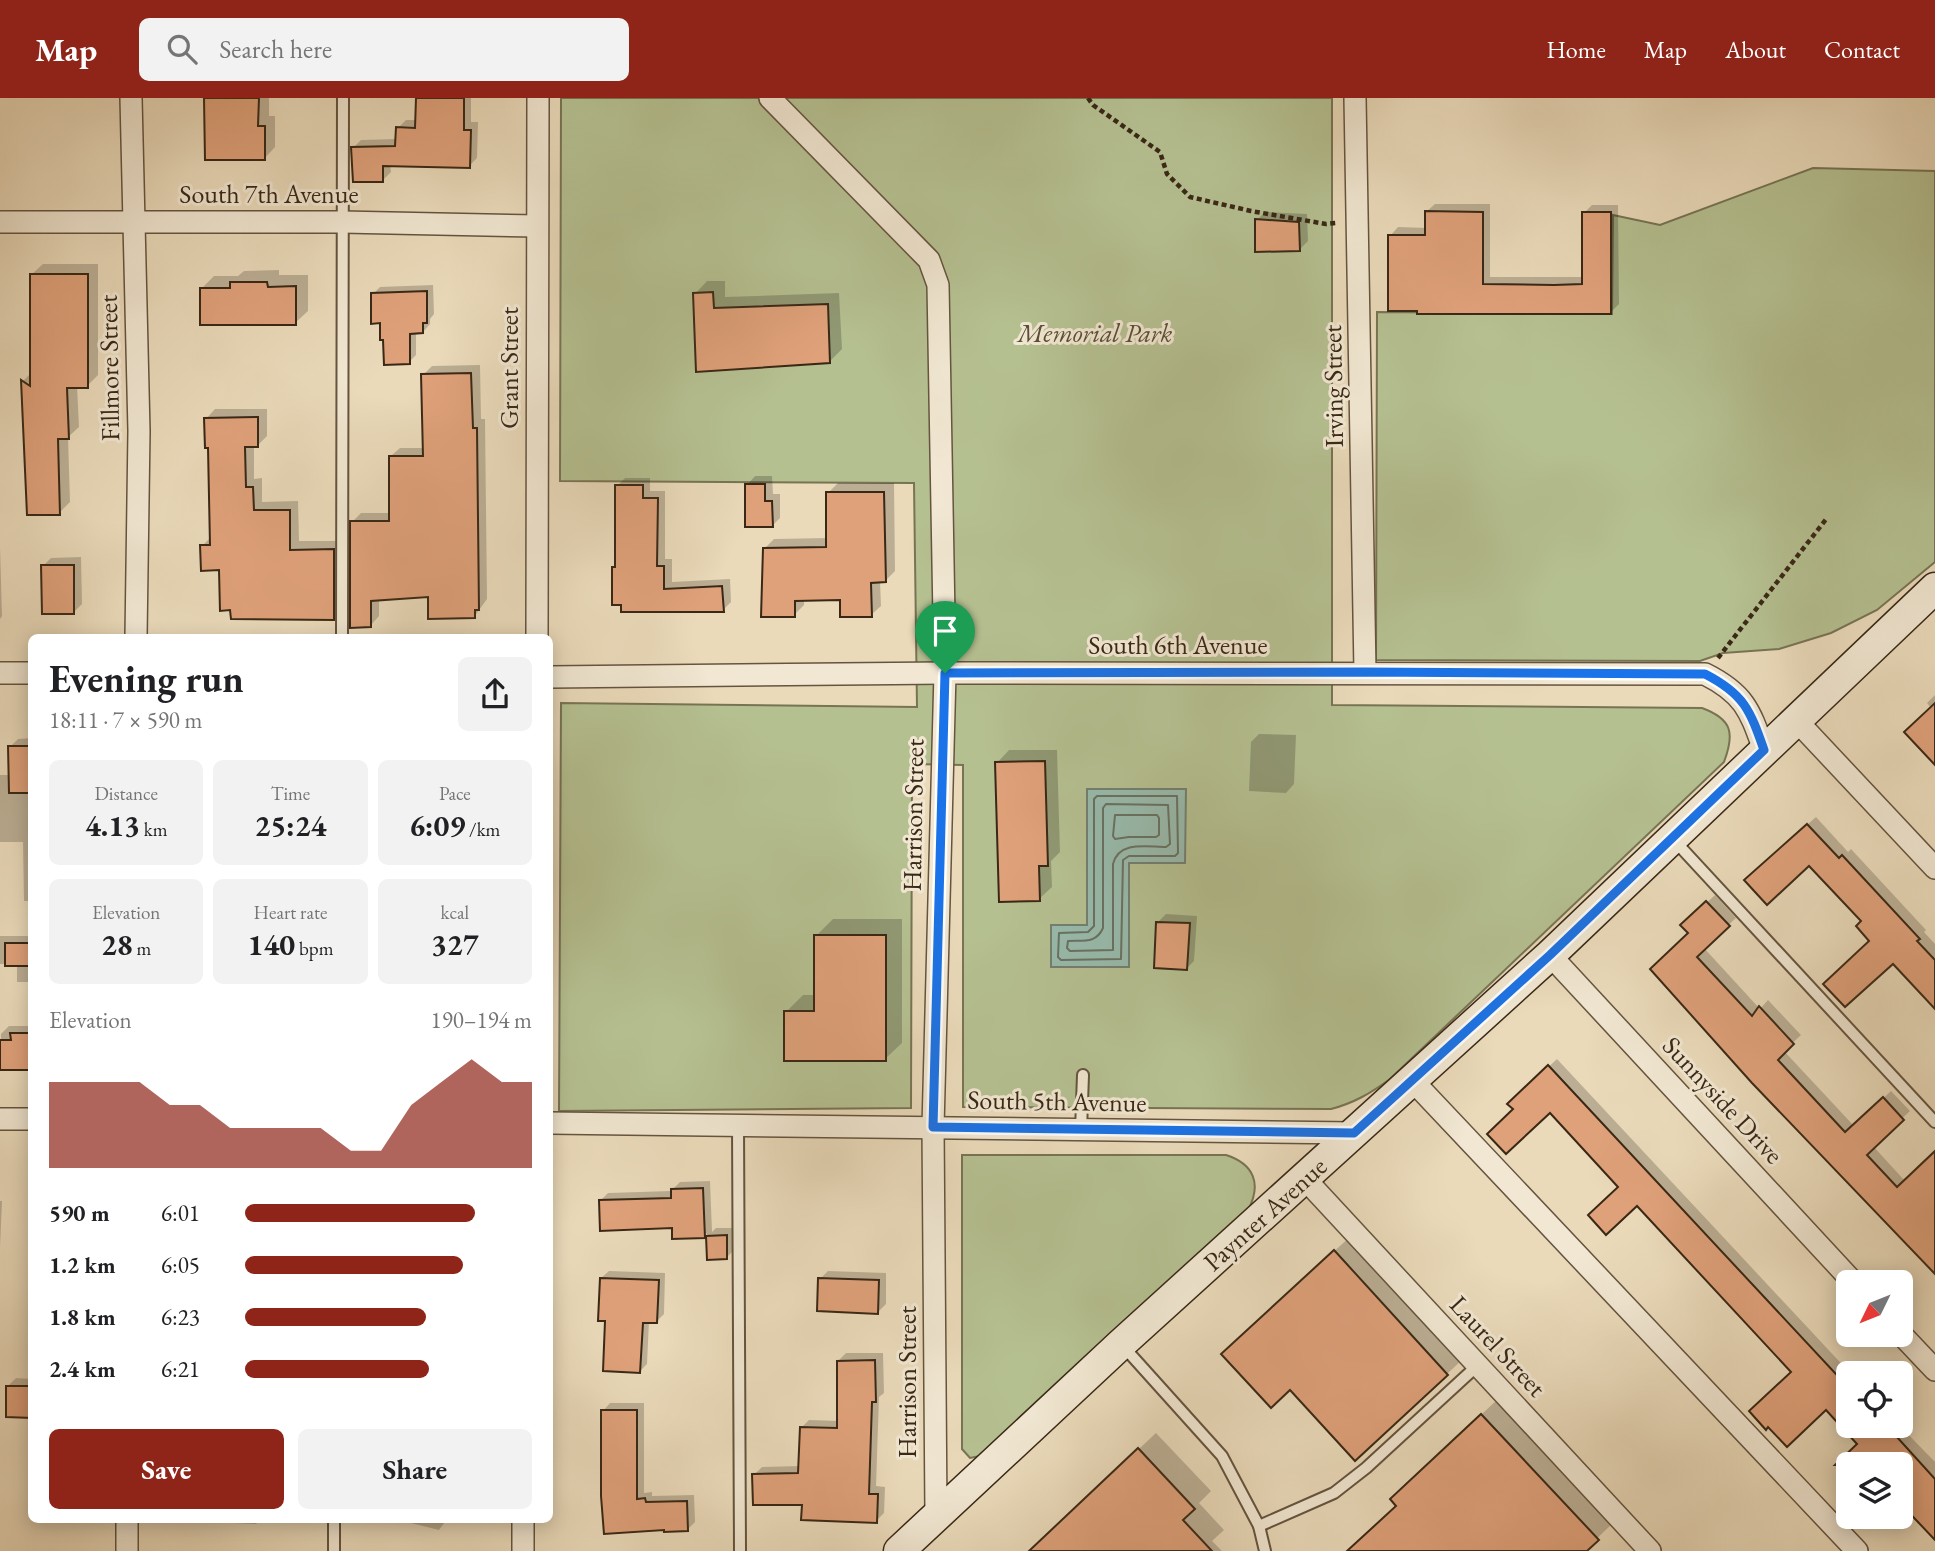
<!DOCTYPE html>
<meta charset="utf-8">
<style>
:root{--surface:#fff;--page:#f2f2f2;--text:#202124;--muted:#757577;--accent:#8f2418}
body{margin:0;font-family:"EB Garamond",serif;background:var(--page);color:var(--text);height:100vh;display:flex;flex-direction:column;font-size:26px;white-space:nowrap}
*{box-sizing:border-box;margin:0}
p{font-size:23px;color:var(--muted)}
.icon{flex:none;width:38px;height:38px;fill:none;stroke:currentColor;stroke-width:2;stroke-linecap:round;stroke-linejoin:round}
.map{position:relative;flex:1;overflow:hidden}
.panel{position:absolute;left:28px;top:536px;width:525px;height:889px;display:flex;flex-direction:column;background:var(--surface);border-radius:10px;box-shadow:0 4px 18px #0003}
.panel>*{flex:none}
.needle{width:46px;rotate:227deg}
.controls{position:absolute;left:1836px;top:1172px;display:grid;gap:14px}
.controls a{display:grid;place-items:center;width:77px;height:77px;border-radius:10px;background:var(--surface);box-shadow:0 4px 18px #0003;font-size:35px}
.pin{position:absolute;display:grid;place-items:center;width:60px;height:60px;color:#fff;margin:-72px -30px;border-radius:50% 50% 50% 0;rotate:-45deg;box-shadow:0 0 7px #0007}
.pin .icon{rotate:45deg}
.round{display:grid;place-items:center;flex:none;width:74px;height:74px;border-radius:10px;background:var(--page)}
.overview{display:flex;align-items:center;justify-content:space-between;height:119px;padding:0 21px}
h1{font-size:38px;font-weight:700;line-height:52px}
.stats{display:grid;grid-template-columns:repeat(3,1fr);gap:10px;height:119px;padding:7px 21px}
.stats div{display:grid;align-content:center;border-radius:10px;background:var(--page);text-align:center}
.stats b{font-size:30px;font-weight:700}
.stats small{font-size:19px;font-weight:400}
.stats p{font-size:19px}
.chart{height:196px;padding:14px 21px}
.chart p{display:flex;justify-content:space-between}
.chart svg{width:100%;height:126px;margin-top:7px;fill:var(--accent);opacity:.7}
.action{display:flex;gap:14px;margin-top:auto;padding:14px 21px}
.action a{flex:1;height:80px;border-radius:10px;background:var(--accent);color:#fff;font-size:28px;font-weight:700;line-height:80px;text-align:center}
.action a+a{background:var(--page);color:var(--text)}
ul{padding:0 21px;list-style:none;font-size:23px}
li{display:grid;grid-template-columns:112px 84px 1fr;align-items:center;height:52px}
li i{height:18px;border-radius:9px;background:var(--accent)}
header{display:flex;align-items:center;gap:42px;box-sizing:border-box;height:98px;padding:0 35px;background:var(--accent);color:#fff}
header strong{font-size:33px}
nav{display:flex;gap:38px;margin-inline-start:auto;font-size:24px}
.search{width:490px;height:63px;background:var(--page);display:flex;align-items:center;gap:18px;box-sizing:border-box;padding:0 24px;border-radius:10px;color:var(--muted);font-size:26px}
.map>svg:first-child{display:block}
.green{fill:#b5c091;stroke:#777454;stroke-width:2}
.water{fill:#98bbad;stroke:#728071;stroke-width:2}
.shadow{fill:#0003}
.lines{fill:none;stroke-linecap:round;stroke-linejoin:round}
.shore{stroke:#687262;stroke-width:2}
.building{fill:#dfa17a;stroke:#392816;stroke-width:2}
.lane-casing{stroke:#65543f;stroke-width:14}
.street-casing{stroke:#65543f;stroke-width:24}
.secondary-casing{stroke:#392816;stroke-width:33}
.path{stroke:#392816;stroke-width:4.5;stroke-dasharray:5 3.5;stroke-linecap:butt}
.lane{stroke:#f1e7d2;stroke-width:10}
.street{stroke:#f1e7d2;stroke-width:21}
.secondary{stroke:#f1e7d2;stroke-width:30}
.route-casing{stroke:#fff;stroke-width:14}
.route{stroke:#1a73e8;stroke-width:9}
.labels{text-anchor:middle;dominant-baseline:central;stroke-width:6;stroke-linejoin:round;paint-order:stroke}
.street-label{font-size:26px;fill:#392816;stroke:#f1e7d2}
.park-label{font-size:26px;font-style:italic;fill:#584e35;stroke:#f1e7d2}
</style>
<header>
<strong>Map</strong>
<div class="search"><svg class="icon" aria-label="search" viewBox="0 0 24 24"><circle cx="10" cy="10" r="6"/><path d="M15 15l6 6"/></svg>Search here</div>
<nav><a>Home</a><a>Map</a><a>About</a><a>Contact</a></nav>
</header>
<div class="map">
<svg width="1935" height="1453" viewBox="0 0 1935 1453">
<rect width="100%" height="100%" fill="#eadaba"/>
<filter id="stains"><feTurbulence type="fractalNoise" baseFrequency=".00286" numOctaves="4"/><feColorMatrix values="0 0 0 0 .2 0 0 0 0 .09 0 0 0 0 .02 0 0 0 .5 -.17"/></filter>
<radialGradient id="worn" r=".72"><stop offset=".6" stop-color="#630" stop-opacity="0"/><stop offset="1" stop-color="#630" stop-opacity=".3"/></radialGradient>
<!-- green -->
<g class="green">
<path d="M561 0H1332V607L1702 610C1732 621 1735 635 1724 664L1390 981C1371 995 1354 1005 1331 1011L963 1009V667L912 666 911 1010 559 1013 561 605 917 609 914 385 560 383Z"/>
<polygon points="1813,70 1935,73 1935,464 1877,512 1831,535 1779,551 1723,555 1700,563 1376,562 1377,214 1612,216 1613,117 1660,127"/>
<path d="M962 1057H1226C1254 1066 1262 1086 1248 1112L980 1358 970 1360 962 1351Z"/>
</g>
<!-- water -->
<polygon class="water" points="1087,691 1186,691 1185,765 1129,765 1129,869 1051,869 1051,827 1087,827"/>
<!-- shadow -->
<g class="shadow">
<polygon points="206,0 269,0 269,18 275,18 275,49 264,61"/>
<polygon points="417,0 471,0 471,24 478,24 477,60 469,68 390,66 391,74 383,82 353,50 361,42 397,41 398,30 406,22 417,22"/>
<polygon points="1435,106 1490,106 1490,179 1584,179 1584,115 1592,107 1618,107 1619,206 1611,214 1419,214 1390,138 1398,129 1427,130 1426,114"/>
<polygon points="1265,114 1307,116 1308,143 1300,151 1257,122"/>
<polygon points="43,166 98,166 98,277 87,288 77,288 79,329 68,339 70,404 59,415 29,415 23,283 32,274 32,176"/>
<polygon points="279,172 279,177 308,177 308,213 295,225 201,191 214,178 238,178 244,173"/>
<polygon points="707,183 725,183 725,199 839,195 842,251 829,264 698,272 695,196"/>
<polygon points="433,187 434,216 430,221 430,226 423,234 416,234 416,257 409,264 385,240 373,196 380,189"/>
<polygon points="480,267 481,321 485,321 487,501 474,519 429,497 379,501 379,518 371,527 352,424 361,415 391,415 391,358 400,350 424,350 423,277 432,268"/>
<polygon points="215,311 267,311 267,338 258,347 254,347 254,381 262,380 262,404 298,403 299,443 343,443 343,511 333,520 221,470 202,448 212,438 209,348 206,321"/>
<polygon points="755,378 772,378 773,396 780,396 780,420 772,428 747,387"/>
<polygon points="625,380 650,380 650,393 665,393 665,461 672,461 672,484 730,481 731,504 723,512 623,512 614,469 617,466 617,388"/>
<polygon points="838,385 894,385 895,473 885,483 880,483 881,508 871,517 842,500 804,501 804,507 794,517 764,451 774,441 828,440 828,395"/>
<polygon points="0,449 2,518 0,521"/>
<polygon points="81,459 82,506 74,514 43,468 51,460"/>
<polygon points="1935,597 1935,665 1931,610 1927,605"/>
<polygon points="1259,636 1296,637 1294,686 1286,695 1249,693 1251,644"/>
<polygon points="32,640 32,803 24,803 23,744 0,744 0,677 10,677 10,649 18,641"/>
<polygon points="1009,652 1057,652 1060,754 1051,763 1052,789 1039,801 997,665"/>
<polygon points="1816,719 1848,754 1851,751 1926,832 1924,834 1935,846 1935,907 1871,842 1863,823 1809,766 1754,774"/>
<polygon points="1715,797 1736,820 1704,850 1760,911 1768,902 1801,937 1784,953 1854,1028 1891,993 1910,1013 1873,1048 1905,1083 1935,1055 1935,1161 1652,871 1690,835 1683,827"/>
<polygon points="1166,816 1197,818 1194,863 1186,871 1158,824"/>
<polygon points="833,821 902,821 902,945 885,961 786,914 803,897 816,897 816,838"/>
<polygon points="0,838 32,838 32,884 17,884 17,866 0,866"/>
<polygon points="9,928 32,928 32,970 2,970 1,936"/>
<polygon points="1557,961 1851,1276 1848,1276 1848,1328 1900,1328 1935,1364 1935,1426 1900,1367 1879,1367 1550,1012 1515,1011 1509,1006"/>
<polygon points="710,1083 712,1134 716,1130 734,1130 735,1151 727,1159 709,1160 707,1135 704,1139 600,1103 608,1095 671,1093 680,1084"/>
<polygon points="0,1103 2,1103 0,1149"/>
<polygon points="1352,1137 1464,1260 1447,1276 1291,1290 1240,1239"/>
<polygon points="609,1173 665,1175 664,1216 656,1224 649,1223 647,1266 640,1273 607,1222 601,1180"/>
<polygon points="828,1173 886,1175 886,1206 878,1214 820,1181"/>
<polygon points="846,1255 883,1255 884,1295 879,1299 876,1388 885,1389 884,1415 876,1423 804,1405 754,1377 762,1369 800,1368 801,1330 809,1322 839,1323 838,1263"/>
<polygon points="16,1280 32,1281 32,1318 8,1288"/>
<polygon points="1498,1301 1614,1424 1584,1453 1349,1453 1398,1407 1409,1384"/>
<polygon points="610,1305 644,1305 644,1395 652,1394 652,1398 694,1397 695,1424 688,1431 603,1398 603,1313"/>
<polygon points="1156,1335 1211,1393 1199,1405 1224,1432 1212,1443 1222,1453 1038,1453 1051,1433"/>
<polygon points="32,1359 32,1414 28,1413"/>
<polygon points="39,1421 80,1421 77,1424"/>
<polygon points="210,1421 261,1421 256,1426 210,1424"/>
<polygon points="395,1421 447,1421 439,1432"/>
</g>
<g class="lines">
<!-- shore -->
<g class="shore">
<polygon points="1097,698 1177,698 1178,755 1175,758 1129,758 1123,762 1121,861 1061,862 1058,859 1059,835 1088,834 1094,828 1094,701"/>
<path d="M1106 706 1168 707 1170 746 1166 749C1148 749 1119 742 1113 766V852L1070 853 1067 850 1068 843C1083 842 1096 846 1103 830V710Z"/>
<polygon points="1115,717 1157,717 1159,720 1159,737 1156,739 1129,739 1115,741 1113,738"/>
</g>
</g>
<!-- building -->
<g class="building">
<polygon points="204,0 259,0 258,28 265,28 265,62 205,62"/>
<polygon points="416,0 464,0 464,32 471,32 470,70 383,68 383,84 353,84 351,49 395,48 396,29 415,30"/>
<polygon points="1425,113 1483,114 1483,186 1554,187 1582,186 1582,114 1611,114 1611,216 1417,216 1417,213 1388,213 1388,137 1425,137"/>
<polygon points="1255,121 1299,124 1300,153 1255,154"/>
<polygon points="30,176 88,176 88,290 67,290 69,341 58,341 60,417 27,417 21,282 30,288"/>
<polygon points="230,184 267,184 268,189 296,188 296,227 200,227 200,190 230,190"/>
<polygon points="427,193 427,225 423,225 423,235 410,236 410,266 384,267 383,242 380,242 380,225 371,226 371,195"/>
<polygon points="713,194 714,210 828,206 830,265 696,274 693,195"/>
<polygon points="471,275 473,330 477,330 479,512 475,512 475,520 428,521 428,499 371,503 371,529 350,530 350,423 389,423 389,358 423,358 421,276"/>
<polygon points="258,319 258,349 245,349 246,389 253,389 254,412 290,412 290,452 334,451 334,522 231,521 230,512 220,513 219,472 201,473 200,447 210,447 208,350 205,350 204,320"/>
<polygon points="745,386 765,386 765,403 772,403 773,429 745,429"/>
<polygon points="615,387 643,387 643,400 658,400 657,468 664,468 664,491 722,488 724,514 621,514 621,507 612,507 612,469 615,469"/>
<polygon points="826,394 884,394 886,484 871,485 872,519 840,519 840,502 795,503 795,519 761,519 763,450 826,449"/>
<polygon points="41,467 74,467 74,516 42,516"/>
<polygon points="1935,605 1935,667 1904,634"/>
<polygon points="8,648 32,648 32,695 9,695"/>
<polygon points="1045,663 1048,768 1039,768 1040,803 999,804 995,664"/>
<polygon points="1807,726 1839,760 1842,757 1920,841 1917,843 1935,862 1935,911 1893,866 1845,909 1823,886 1869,843 1856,828 1861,823 1809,768 1767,807 1744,782"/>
<polygon points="1706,803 1730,828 1697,859 1752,918 1759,908 1794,946 1778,962 1845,1034 1883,999 1904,1022 1867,1057 1897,1089 1935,1053 1935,1176 1752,985 1650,871 1688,835 1680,827"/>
<polygon points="1156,824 1190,825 1187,872 1154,870"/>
<polygon points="814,837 886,837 886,963 784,963 784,913 814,913"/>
<rect x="5" y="845" width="27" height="23"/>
<polygon points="10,935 32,935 32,972 0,972 0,942 11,942"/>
<polygon points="1548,967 1848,1289 1848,1328 1887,1328 1935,1381 1935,1442 1900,1405 1900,1367 1835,1367 1857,1346 1826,1312 1787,1349 1768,1329 1766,1332 1749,1313 1791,1274 1637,1108 1606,1137 1588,1117 1618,1089 1550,1015 1506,1056 1487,1036 1513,1011 1507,1006"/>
<polygon points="703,1090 705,1140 672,1141 672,1130 600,1133 599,1102 671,1100 671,1091"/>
<polygon points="727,1137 727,1161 707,1162 706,1138"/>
<polygon points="1334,1152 1448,1277 1355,1363 1290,1292 1271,1310 1221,1256"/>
<polygon points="600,1180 659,1182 657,1225 643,1225 640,1275 603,1273 605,1223 598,1223"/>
<polygon points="818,1180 879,1182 878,1216 817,1213"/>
<polygon points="875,1262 876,1304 872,1304 869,1396 878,1396 877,1425 801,1422 802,1407 753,1407 752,1376 798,1375 800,1329 837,1330 837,1263"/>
<polygon points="6,1288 32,1288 32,1320 6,1319"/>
<polygon points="601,1312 637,1312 637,1401 645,1400 646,1404 687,1403 688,1433 664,1434 664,1432 604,1436 601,1398"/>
<polygon points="1481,1316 1599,1442 1587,1453 1347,1453 1396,1408 1390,1401"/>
<polygon points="1138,1350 1195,1411 1183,1422 1212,1453 1029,1453"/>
</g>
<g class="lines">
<defs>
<g id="lane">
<polyline points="342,539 343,0"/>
<polyline points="1673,741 1935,1024"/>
<polyline points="738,1027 740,1453"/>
<polyline points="1081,1032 1083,977"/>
<polyline points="1123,1248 1222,1358 1259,1428 1265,1453"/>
<polyline points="1259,1428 1334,1395 1366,1370 1478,1267"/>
<polyline points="334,1453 334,1421"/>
</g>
<g id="street">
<polyline points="131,0 139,333 136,539"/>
<polyline points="770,0 929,162 938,187 945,575 933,1029 936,1417"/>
<polyline points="1355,0 1365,574"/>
<polyline points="0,124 342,124 537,128"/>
<polyline points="537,539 538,0"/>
<polyline points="0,575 32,575"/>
<path d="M550 579 945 575 1705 576C1745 596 1750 613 1764 652"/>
<polyline points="1796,622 1935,770"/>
<polyline points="1550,857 1854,1185"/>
<polyline points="1412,982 1857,1453"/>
<polyline points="0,1021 32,1021"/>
<polyline points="550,1025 1354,1035"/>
<polyline points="1305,1081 1650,1453"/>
<polyline points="1900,1235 1935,1272"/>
<polyline points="523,1421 523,1453"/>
<polyline points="127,1453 127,1421"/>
</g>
<polyline id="secondary" points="899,1453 1121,1246 1550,857 1935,490"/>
</defs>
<!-- lane casing -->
<use href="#lane" class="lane-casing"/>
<!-- street casing -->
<use href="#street" class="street-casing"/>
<!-- secondary casing -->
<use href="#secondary" class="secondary-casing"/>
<!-- path -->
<g class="path">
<polyline points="1088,0 1093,7 1160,54 1167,76 1190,99 1251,113 1326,126 1336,125"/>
<polyline points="1718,560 1827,420"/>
</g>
<!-- lane -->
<use href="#lane" class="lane"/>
<!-- street -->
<use href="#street" class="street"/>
<!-- secondary -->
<use href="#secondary" class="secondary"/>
</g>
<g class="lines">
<defs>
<path id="route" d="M1365 574 1705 576C1744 596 1750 612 1764 652L1550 857 1354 1035 933 1029 945 575Z"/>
</defs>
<!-- route casing -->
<use href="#route" class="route-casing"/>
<!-- route -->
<use href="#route" class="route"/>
</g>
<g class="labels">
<!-- street labels -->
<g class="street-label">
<text x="269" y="96">South 7th Avenue</text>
<text transform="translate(109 270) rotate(-91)">Fillmore Street</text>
<text transform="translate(509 270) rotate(-90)">Grant Street</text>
<text transform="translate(1333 288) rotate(-91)">Irving Street</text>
<text x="1178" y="547">South 6th Avenue</text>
<text transform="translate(913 717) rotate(-89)">Harrison Street</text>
<text transform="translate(1723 1002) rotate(47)">Sunnyside Drive</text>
<text transform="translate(1057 1003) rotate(1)">South 5th Avenue</text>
<text transform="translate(1265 1116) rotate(-42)">Paynter Avenue</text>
<text transform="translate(1498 1248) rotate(47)">Laurel Street</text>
<text transform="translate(907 1284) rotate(-90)">Harrison Street</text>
</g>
<!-- park labels -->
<g class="park-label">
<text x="1095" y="235">Memorial Park</text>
</g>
</g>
<rect width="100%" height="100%" filter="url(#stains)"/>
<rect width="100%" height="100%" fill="url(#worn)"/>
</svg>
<div class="controls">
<a><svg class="needle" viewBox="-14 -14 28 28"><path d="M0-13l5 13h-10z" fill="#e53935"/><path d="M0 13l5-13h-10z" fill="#757577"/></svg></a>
<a><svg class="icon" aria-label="locate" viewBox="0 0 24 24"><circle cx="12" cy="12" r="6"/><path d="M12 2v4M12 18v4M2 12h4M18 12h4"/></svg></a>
<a><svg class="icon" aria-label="layers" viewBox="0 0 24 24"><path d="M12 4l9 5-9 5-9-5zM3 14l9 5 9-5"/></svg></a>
</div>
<div class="pin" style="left:945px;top:575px;background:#1e9e55"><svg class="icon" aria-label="arrive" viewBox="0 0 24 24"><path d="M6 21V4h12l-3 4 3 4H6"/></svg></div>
<section class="panel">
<div class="overview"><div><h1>Evening run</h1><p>18:11 · 7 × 590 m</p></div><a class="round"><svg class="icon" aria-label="share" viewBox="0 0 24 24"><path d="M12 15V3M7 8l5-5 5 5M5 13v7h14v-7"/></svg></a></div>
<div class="stats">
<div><p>Distance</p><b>4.13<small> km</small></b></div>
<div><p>Time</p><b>25:24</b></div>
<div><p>Pace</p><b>6:09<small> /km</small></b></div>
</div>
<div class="stats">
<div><p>Elevation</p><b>28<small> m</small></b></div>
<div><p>Heart rate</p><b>140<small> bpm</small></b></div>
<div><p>kcal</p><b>327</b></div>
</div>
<div class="chart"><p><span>Elevation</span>190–194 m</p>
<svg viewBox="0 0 160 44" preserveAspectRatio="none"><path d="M0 44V14L10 14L20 14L30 14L40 22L50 22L60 30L70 30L80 30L90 30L100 38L110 38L120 22L130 14L140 6L150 14L160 14V44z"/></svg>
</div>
<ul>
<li><b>590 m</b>6:01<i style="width:80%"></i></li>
<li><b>1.2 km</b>6:05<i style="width:76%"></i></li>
<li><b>1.8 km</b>6:23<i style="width:63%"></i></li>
<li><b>2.4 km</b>6:21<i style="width:64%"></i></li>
</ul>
<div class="action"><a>Save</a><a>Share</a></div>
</section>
</div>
